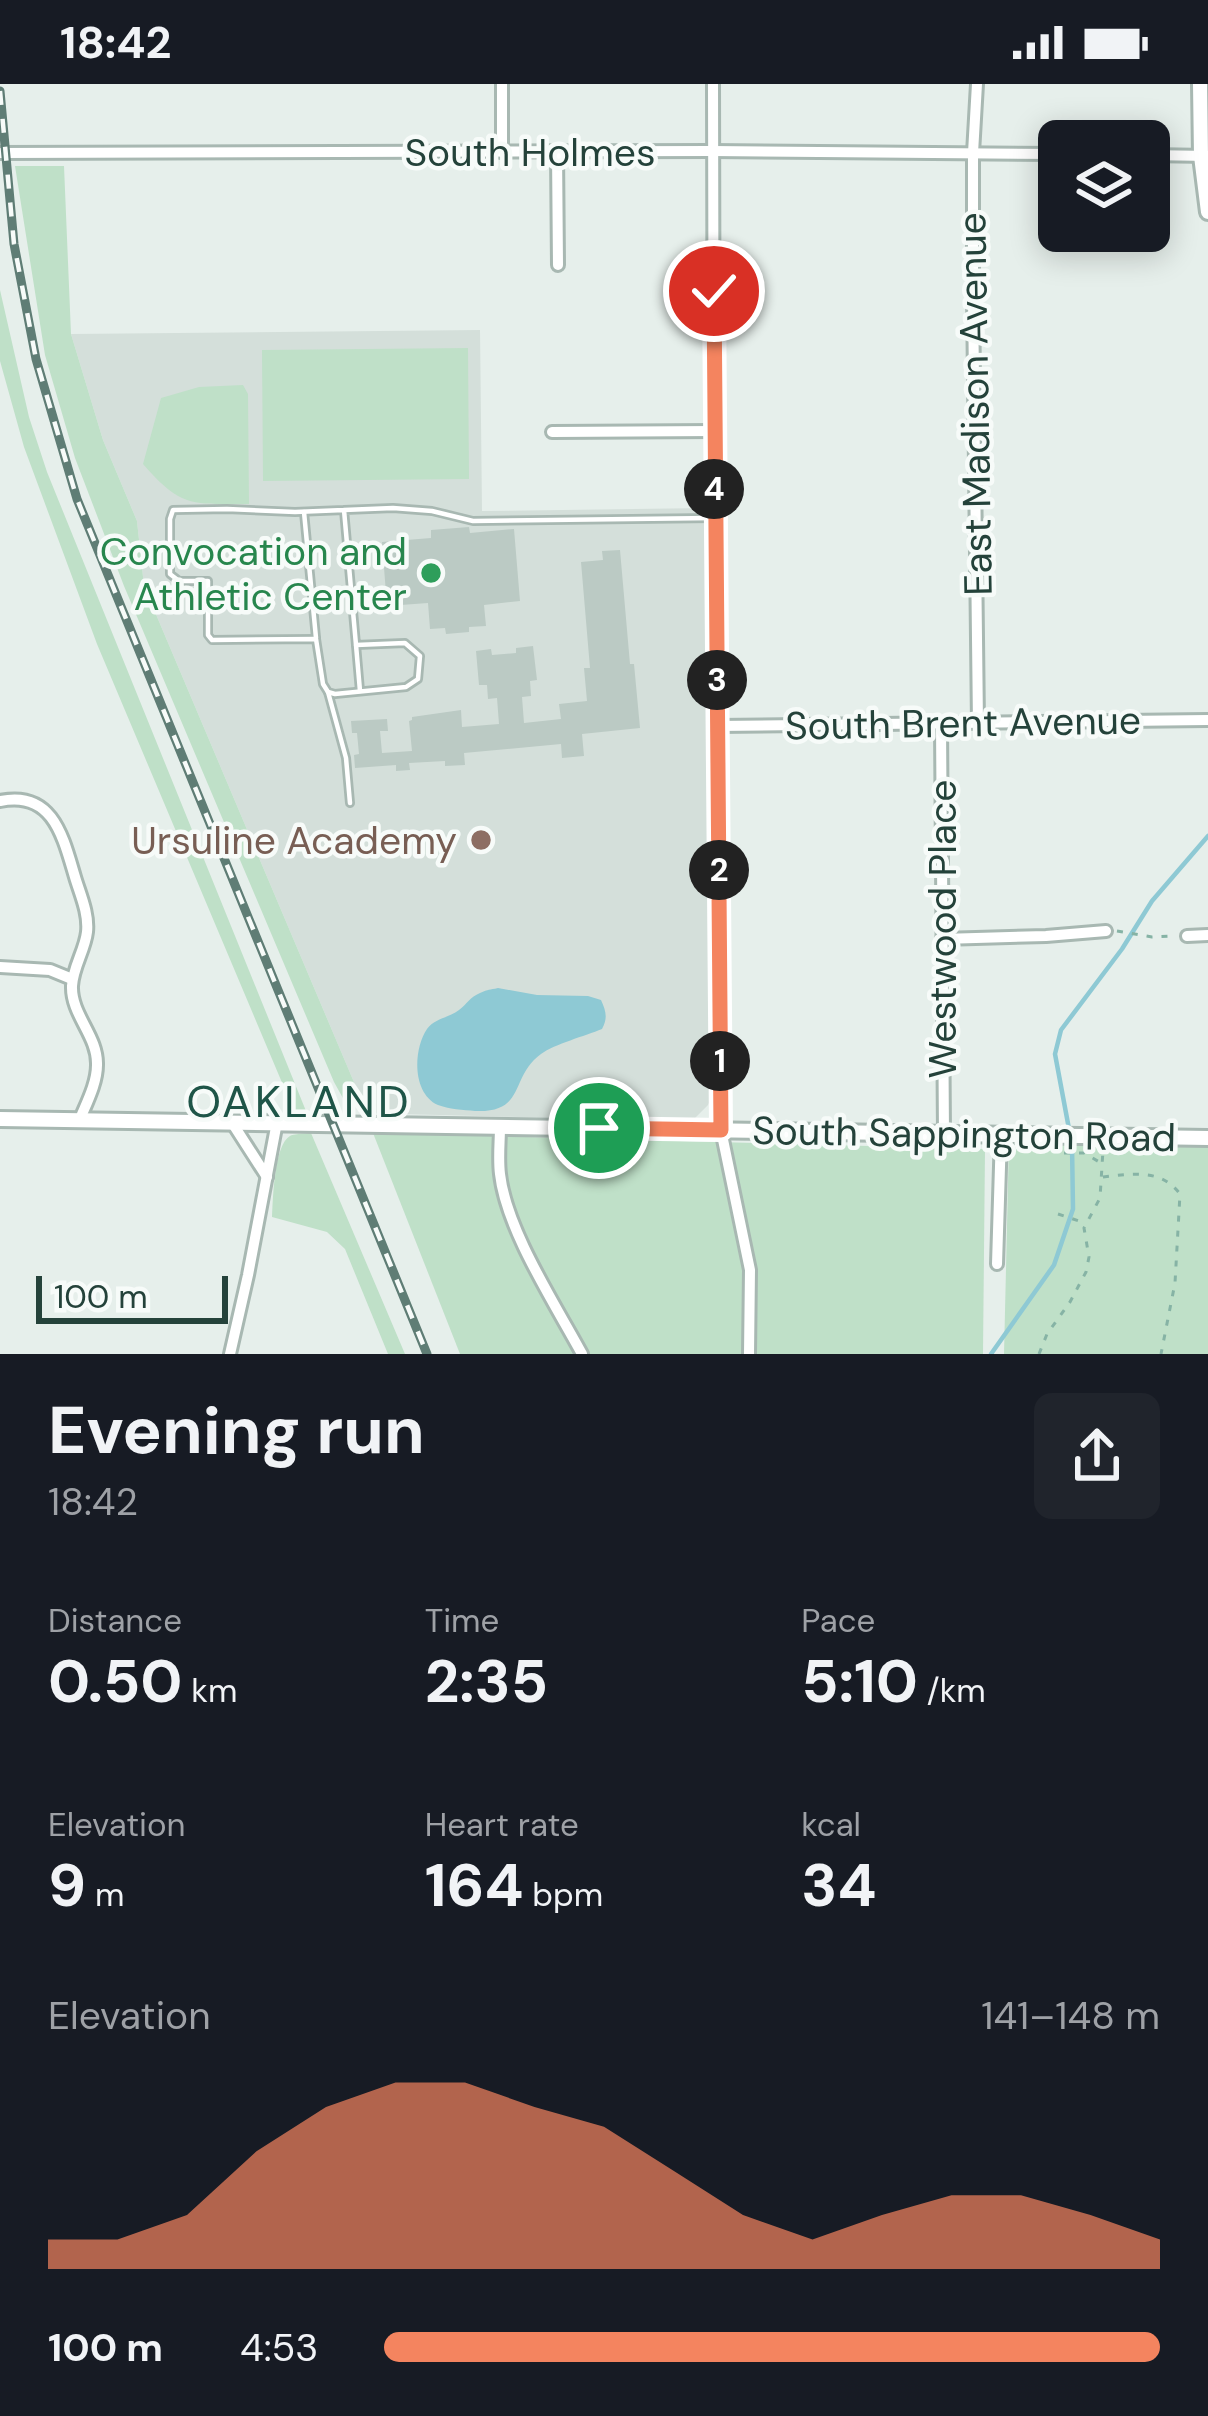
<!DOCTYPE html>
<meta charset="utf-8">
<style>
:root{--surface:#171b24;--page:#20242c;--text:#f1f3f6;--muted:#9ea1a6;--accent:#f4845f}
body{margin:0;font-family:"DM Sans",sans-serif;background:var(--page);color:var(--text);height:100vh;display:flex;flex-direction:column;font-size:45px;white-space:nowrap}
*{box-sizing:border-box;margin:0}
p{font-size:39px;color:var(--muted)}
.icon{flex:none;width:66px;height:66px;fill:none;stroke:currentColor;stroke-width:2;stroke-linecap:round;stroke-linejoin:round}
.map{position:relative;height:1270px;overflow:hidden}
.side{display:flex;flex-direction:column;background:var(--surface);flex:1}
.side>*{flex:none}
.buttons{position:absolute;left:1038px;top:36px;display:grid;gap:24px}
.buttons a{display:grid;place-items:center;width:132px;height:132px;border-radius:18px;background:var(--surface);box-shadow:0 6px 30px #0003;font-size:60px}
.scale{position:absolute;left:36px;bottom:30px;width:192px;box-sizing:border-box;padding-left:12px;border:6px solid #24423a;border-top:0;font-size:33px;line-height:42px;white-space:nowrap;color:#24423a;-webkit-text-stroke:9px #f7fbf9;paint-order:stroke}
.pin{position:absolute;display:grid;place-items:center;width:102px;height:102px;color:#fff;margin:-51px;border:6px solid #fff;border-radius:50%;box-shadow:0 3px 12px #0007}
.km{position:absolute;width:60px;height:60px;margin:-30px;border-radius:50%;background:#222;color:#fff;font-size:33px;line-height:60px;text-align:center}
.round{display:grid;place-items:center;flex:none;width:126px;height:126px;border-radius:18px;background:var(--page)}
.overview{display:flex;align-items:center;justify-content:space-between;height:204px;padding:0 48px}
h1{font-size:66px;font-weight:700;line-height:90px}
.stats{display:grid;grid-template-columns:repeat(3,1fr);gap:18px;height:204px;padding:12px 48px}
.stats div{display:grid;align-content:center}
.stats b{font-size:60px;font-weight:700}
.stats small{font-size:33px;font-weight:400}
.stats p{font-size:33px}
.chart{height:336px;padding:24px 48px}
.chart p{display:flex;justify-content:space-between}
.chart svg{width:100%;height:216px;margin-top:12px;fill:var(--accent);opacity:.7}
ul{padding:0 48px;list-style:none;font-size:39px}
li{display:grid;grid-template-columns:192px 144px 1fr;align-items:center;height:90px}
li i{height:30px;border-radius:15px;background:var(--accent)}
.status{display:flex;justify-content:space-between;align-items:center;height:84px;padding:0 60px;background:var(--surface);direction:ltr}
.status svg{height:33px;fill:currentColor}
.map>svg:first-child{display:block}
.built{fill:#d4dfda}
.green{fill:#bfe0c8}
.water{fill:#8ec9d4}
.lines{fill:none;stroke-linecap:round;stroke-linejoin:round}
.stream{stroke:#8ec9d4;stroke-width:4.5}
.building{fill:#bbcac4}
.service-casing{stroke:#a8b8b2;stroke-width:10}
.minor-casing{stroke:#a8b8b2;stroke-width:16}
.tertiary-casing{stroke:#a8b8b2;stroke-width:20}
.path{stroke:#86b3a5;stroke-width:3;stroke-dasharray:6 9;stroke-linecap:butt}
.service{stroke:#fff;stroke-width:4.5}
.minor{stroke:#fff;stroke-width:10}
.tertiary{stroke:#fff;stroke-width:14}
.rail-casing{stroke:#5f7d75;stroke-width:9}
.rail{stroke:#f7fbf9;stroke-width:4.5;stroke-dasharray:14;stroke-linecap:butt}
.route-casing{stroke:#fff;stroke-width:24}
.route{stroke:#f4845f;stroke-width:15}
.leisure-dot{fill:#2e9e5b;stroke:#f7fbf9;stroke-width:4.5}
.education-dot{fill:#8d6e63;stroke:#f7fbf9;stroke-width:4.5}
.labels{text-anchor:middle;dominant-baseline:central;stroke-width:9;stroke-linejoin:round;paint-order:stroke}
.street-label{font-size:39px;fill:#24423a;stroke:#f7fbf9}
.leisure-label{font-size:39px;fill:#27864d;stroke:#f7fbf9;text-anchor:end}
.education-label{font-size:39px;fill:#785e54;stroke:#f7fbf9;text-anchor:end}
.quarter-label{font-size:45px;letter-spacing:3px;fill:#1f5548;stroke:#f7fbf9}
</style>
<div class="status"><b>18:42</b><svg viewBox="0 0 49 12"><path d="M0 12V9h3v3zM5 12V6h3v6zM10 12V3h3v9zM15 12V0h3v12zM26 1h20v11H26zM47 4h2v5h-2z"/></svg></div>
<div class="map">
<svg width="1208" height="1270" viewBox="0 0 1208 1270">
<rect width="100%" height="100%" fill="#e6efeb"/>
<!-- built -->
<polygon class="built" points="480,246 482,427 708,424 712,1012 708,1021 694,1035 684,1037 359,1029 359,1010 144,502 137,437 103,356 71,250"/>
<!-- green -->
<g class="green">
<polygon points="15,82 64,82 71,250 103,356 137,437 144,502 359,1010 359,1025 344,1016 334,998 124,502 75,374 45,271"/>
<polygon points="0,206 29,333 47,388 306,1027 294,1027 97,560 24,363 0,277"/>
<polygon points="468,264 469,395 263,397 262,266"/>
<path d="M243 301 248 310 249 420C194 420 182 425 143 380L161 314 199 303Z"/>
<path d="M311 1049 405 1270H388L345 1165 327 1148 272 1133C273 1115 274 1061 290 1052 292 1050 308 1049 311 1049Z"/>
<polygon points="373,1049 985,1065 983,1270 460,1270"/>
<polygon points="1009,1057 1208,1058 1208,1270 1004,1270"/>
</g>
<!-- water -->
<path class="water" d="M498 904 537 911 588 912 601 916C606 927 608 934 602 945 585 952 555 960 541 970 509 993 527 1029 475 1027 464 1026 448 1025 438 1021 412 1009 413 966 427 945 435 934 449 934 459 926 467 920 470 913 480 909 489 905 489 906 498 904Z"/>
<g class="lines">
<!-- stream -->
<polyline class="stream" points="991,1270 1054,1181 1073,1125 1072,1061 1055,970 1061,946 1122,865 1152,817 1208,752"/>
</g>
<!-- building -->
<g class="building">
<polygon points="469,443 470,449 514,445 520,517 484,521 486,542 469,543 469,548 446,550 445,544 430,545 428,519 387,522 382,458 431,454 431,446"/>
<polygon points="620,466 630,580 634,580 640,644 582,650 584,672 562,674 561,660 464,669 465,681 445,682 445,677 409,679 410,686 396,687 396,681 355,684 354,671 359,670 357,649 352,649 351,637 387,635 388,647 380,647 382,669 412,667 409,637 412,636 412,633 461,626 462,643 499,640 497,614 488,615 487,601 479,601 476,567 491,565 492,571 516,569 516,564 533,562 537,596 530,597 531,612 522,613 524,639 561,635 559,620 587,617 584,584 590,584 581,478 603,476 602,467"/>
</g>
<g class="lines">
<defs>
<g id="service">
<polyline points="344,426 356,561 405,559 420,572 418,595 406,603 335,610 328,608 323,600 316,555 212,556 208,551 208,497 179,497 170,490 170,435 173,426 227,425 295,428 393,424 432,427 473,437 714,434"/>
<polyline points="304,428 316,554"/>
<polyline points="356,561 360,607"/>
<polyline points="328,608 346,674 350,719"/>
</g>
<g id="minor">
<polyline points="713,0 714,434 721,1046 750,1186 749,1270"/>
<polyline points="977,0 973,69 973,211 978,640"/>
<polyline points="502,68 502,0"/>
<polyline points="557,68 558,181"/>
<polyline points="0,69 712,67 1059,70"/>
<polyline points="1149,71 1208,72"/>
<polyline points="552,348 715,347"/>
<polyline points="941,641 944,1050"/>
<polyline points="718,642 1208,636"/>
<path d="M0 717C53 706 63 753 75 793 80 810 89 829 87 848 85 866 73 883 72 902 71 931 98 952 97 981 97 999 87 1018 80 1035"/>
<polyline points="1187,852 1208,851"/>
<polyline points="942,855 1046,852 1106,847"/>
<polyline points="0,883 50,886 72,895"/>
<polyline points="231,1037 267,1093"/>
<path d="M500 1042C500 1058 498 1074 500 1090 506 1145 555 1220 582 1270"/>
<polyline points="997,1180 1001,1050"/>
<polyline points="230,1270 248,1191 277,1038"/>
</g>
<g id="tertiary">
<polyline points="1200,0 1201,72 1208,128"/>
<polyline points="0,1035 1208,1054"/>
</g>
</defs>
<!-- service casing -->
<use href="#service" class="service-casing"/>
<!-- minor casing -->
<use href="#minor" class="minor-casing"/>
<!-- tertiary casing -->
<use href="#tertiary" class="tertiary-casing"/>
<!-- path -->
<g class="path">
<polyline points="1117,847 1152,853 1173,852"/>
<polyline points="1064,1069 1084,1069 1101,1079"/>
<path d="M1103 1093C1131 1090 1161 1084 1180 1110L1175 1199 1161 1270"/>
<polyline points="1058,1130 1085,1139"/>
<polyline points="1039,1270 1047,1250 1070,1218 1086,1188 1089,1173 1084,1144 1100,1114 1103,1066"/>
</g>
<!-- service -->
<use href="#service" class="service"/>
<!-- minor -->
<use href="#minor" class="minor"/>
<!-- tertiary -->
<use href="#tertiary" class="tertiary"/>
<defs>
<polyline id="rail" points="0,7 14,160 36,275 77,415 427,1270"/>
</defs>
<!-- rail casing -->
<use href="#rail" class="rail-casing"/>
<!-- rail -->
<use href="#rail" class="rail"/>
</g>
<g class="lines">
<defs>
<polyline id="route" points="599,1044 721,1046 714,207"/>
</defs>
<!-- route casing -->
<use href="#route" class="route-casing"/>
<!-- route -->
<use href="#route" class="route"/>
</g>
<!-- markers -->
<circle class="leisure-dot" cx="431" cy="489" r="12"/>
<circle class="education-dot" cx="481" cy="756" r="12"/>
<g class="labels">
<!-- street labels -->
<g class="street-label">
<text x="530" y="68">South Holmes</text>
<text transform="translate(975 320) rotate(-91)">East Madison Avenue</text>
<text transform="translate(963 639) rotate(-1)">South Brent Avenue</text>
<text transform="translate(942 845) rotate(-90)">Westwood Place</text>
<text transform="translate(964 1050) rotate(1)">South Sappington Road</text>
</g>
<!-- leisure labels -->
<g class="leisure-label">
<text x="407" y="467">Convocation and<tspan x="407" dy="45">Athletic Center</tspan></text>
</g>
<!-- education labels -->
<g class="education-label">
<text x="457" y="756">Ursuline Academy</text>
</g>
<!-- quarter labels -->
<g class="quarter-label">
<text x="299" y="1017">OAKLAND</text>
</g>
</g>
</svg>
<div class="buttons">
<a><svg class="icon" aria-label="layers" viewBox="0 0 24 24"><path d="M12 4l9 5-9 5-9-5zM3 14l9 5 9-5"/></svg></a>
</div>
<div class="scale">100 m</div>
<div class="pin" style="left:599px;top:1044px;background:#1e9e55"><svg class="icon" aria-label="arrive" viewBox="0 0 24 24"><path d="M6 21V4h12l-3 4 3 4H6"/></svg></div>
<div class="pin" style="left:714px;top:207px;background:#d93025"><svg class="icon" aria-label="check" viewBox="0 0 24 24"><path d="M5 12l5 5 9-10"/></svg></div>
<b class="km" style="left:720px;top:977px">1</b>
<b class="km" style="left:719px;top:786px">2</b>
<b class="km" style="left:717px;top:596px">3</b>
<b class="km" style="left:714px;top:405px">4</b>
</div>
<section class="side">
<div class="overview"><div><h1>Evening run</h1><p>18:42</p></div><a class="round"><svg class="icon" aria-label="share" viewBox="0 0 24 24"><path d="M12 15V3M7 8l5-5 5 5M5 13v7h14v-7"/></svg></a></div>
<div class="stats">
<div><p>Distance</p><b>0.50<small> km</small></b></div>
<div><p>Time</p><b>2:35</b></div>
<div><p>Pace</p><b>5:10<small> /km</small></b></div>
</div>
<div class="stats">
<div><p>Elevation</p><b>9<small> m</small></b></div>
<div><p>Heart rate</p><b>164<small> bpm</small></b></div>
<div><p>kcal</p><b>34</b></div>
</div>
<div class="chart"><p><span>Elevation</span>141–148 m</p>
<svg viewBox="0 0 160 44" preserveAspectRatio="none"><path d="M0 44V38L10 38L20 33L30 20L40 11L50 6L60 6L70 11L80 15L90 24L100 33L110 38L120 33L130 29L140 29L150 33L160 38V44z"/></svg>
</div>
<ul>
<li><b>100 m</b>4:53<i style="width:100%"></i></li>
</ul>
</section>
